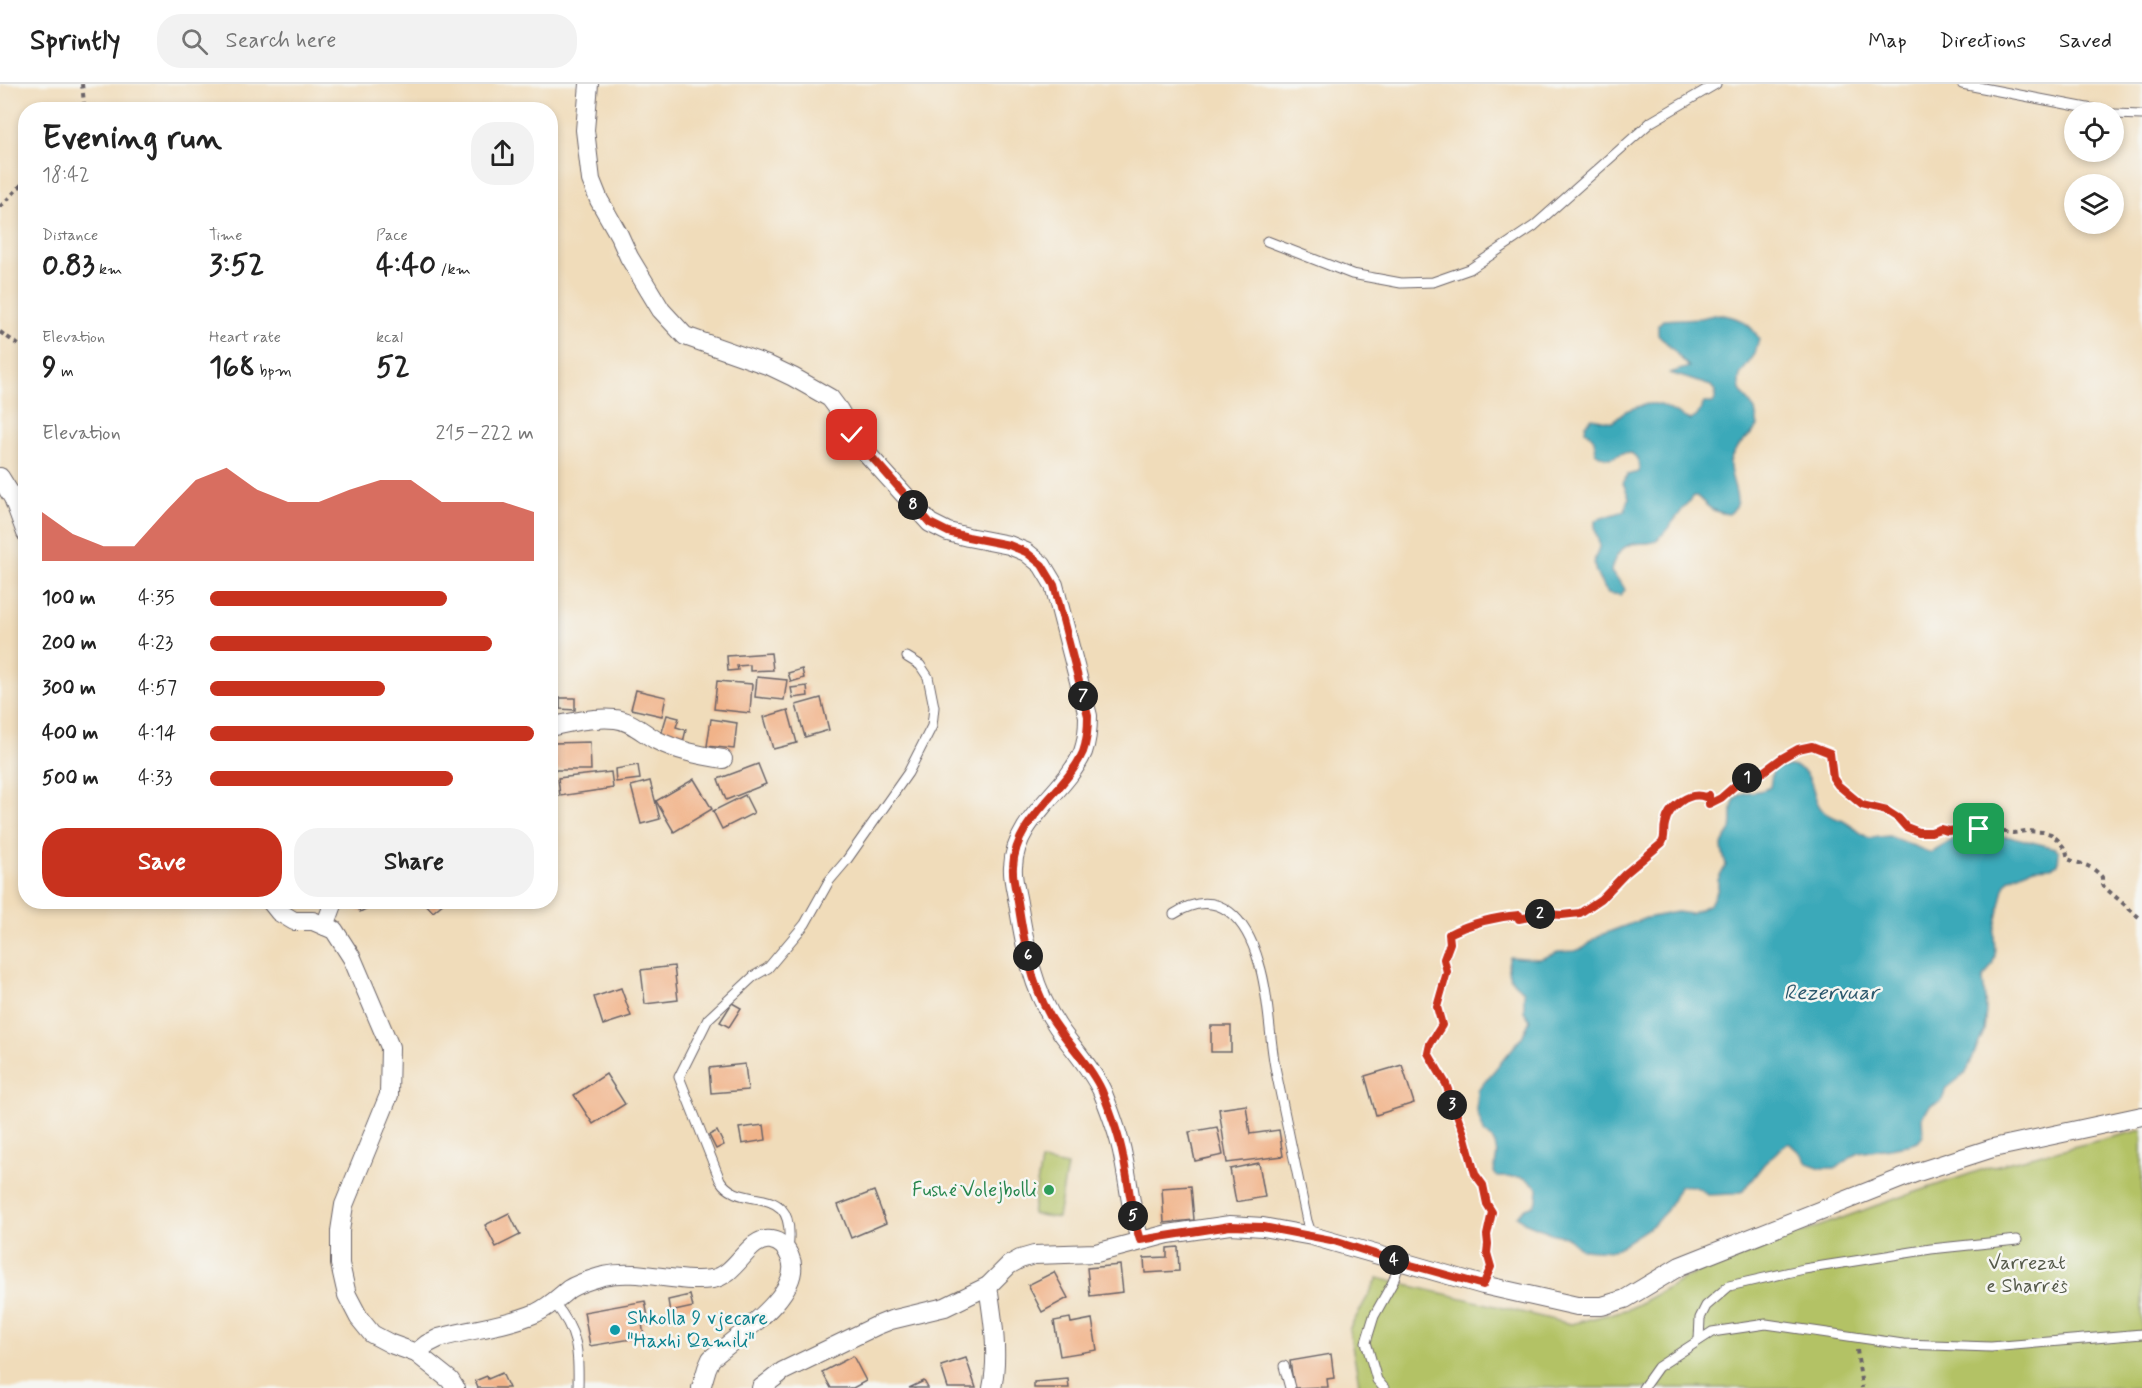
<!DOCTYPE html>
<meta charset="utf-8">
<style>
:root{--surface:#fff;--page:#f2f2f2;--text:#222;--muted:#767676;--line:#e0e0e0;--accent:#c8321e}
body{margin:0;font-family:Mynerve,sans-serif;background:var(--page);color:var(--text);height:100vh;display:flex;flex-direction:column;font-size:22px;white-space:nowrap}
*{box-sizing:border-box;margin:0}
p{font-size:20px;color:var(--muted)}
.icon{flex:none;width:33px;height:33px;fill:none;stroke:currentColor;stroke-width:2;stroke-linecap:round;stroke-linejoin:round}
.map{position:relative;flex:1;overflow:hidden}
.details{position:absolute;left:18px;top:18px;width:540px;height:807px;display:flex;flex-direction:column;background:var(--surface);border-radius:24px;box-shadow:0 3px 9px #0003}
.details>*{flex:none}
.tools{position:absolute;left:2064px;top:18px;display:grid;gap:12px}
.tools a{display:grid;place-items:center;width:60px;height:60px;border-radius:50%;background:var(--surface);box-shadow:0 3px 9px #0003;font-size:30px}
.pin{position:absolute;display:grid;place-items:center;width:51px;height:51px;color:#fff;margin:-26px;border-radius:12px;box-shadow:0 3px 9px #0006}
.km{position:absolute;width:30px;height:30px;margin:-15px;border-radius:50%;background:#222;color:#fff;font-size:16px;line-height:30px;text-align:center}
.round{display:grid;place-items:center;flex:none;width:63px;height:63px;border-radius:24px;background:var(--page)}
.overview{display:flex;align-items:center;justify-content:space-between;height:102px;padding:0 24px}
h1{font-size:33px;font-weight:700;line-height:45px}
.figures{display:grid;grid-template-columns:repeat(3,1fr);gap:9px;height:102px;padding:6px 24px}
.figures div{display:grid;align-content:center}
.figures b{font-size:30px;font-weight:700}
.figures small{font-size:16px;font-weight:400}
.figures p{font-size:16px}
.chart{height:168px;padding:12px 24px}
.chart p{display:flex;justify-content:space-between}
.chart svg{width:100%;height:108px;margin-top:6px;fill:var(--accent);opacity:.7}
.button{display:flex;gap:12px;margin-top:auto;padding:12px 24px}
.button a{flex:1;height:69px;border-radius:24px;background:var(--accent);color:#fff;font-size:24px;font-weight:700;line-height:69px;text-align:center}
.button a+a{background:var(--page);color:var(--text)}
ul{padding:0 24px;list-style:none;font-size:20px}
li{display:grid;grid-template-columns:96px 72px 1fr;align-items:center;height:45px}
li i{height:15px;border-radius:8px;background:var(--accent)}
header{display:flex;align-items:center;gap:36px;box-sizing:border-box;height:84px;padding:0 30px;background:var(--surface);border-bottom:2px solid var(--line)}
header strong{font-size:28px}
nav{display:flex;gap:33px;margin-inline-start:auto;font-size:21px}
.search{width:420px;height:54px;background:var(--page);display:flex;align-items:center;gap:15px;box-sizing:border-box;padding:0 21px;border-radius:24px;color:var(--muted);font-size:22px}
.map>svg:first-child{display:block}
.green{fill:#b3c265;stroke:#6a7250;stroke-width:1.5}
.water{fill:#3ba9b9;stroke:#2e667a;stroke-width:1.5}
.building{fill:#f1b389}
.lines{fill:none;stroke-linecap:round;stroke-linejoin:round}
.service-casing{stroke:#6a6367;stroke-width:11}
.minor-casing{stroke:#6a6367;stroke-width:20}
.path{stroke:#6a6367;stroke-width:4;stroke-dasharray:4.5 4.5;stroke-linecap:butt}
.service{stroke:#fff;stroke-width:9}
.minor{stroke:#fff;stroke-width:18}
.route-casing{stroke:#fff;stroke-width:12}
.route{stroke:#c8321e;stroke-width:8}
.leisure-dot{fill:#2e9e5b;stroke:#f6f6f2;stroke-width:2}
.culture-dot{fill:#0f9aa8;stroke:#f6f6f2;stroke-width:2}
.labels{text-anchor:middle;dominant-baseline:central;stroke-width:5;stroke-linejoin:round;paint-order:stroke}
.leisure-label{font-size:20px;fill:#27864d;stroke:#f6f6f2;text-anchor:end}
.park-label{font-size:20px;fill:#555a4a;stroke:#f6f6f2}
.culture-label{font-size:20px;fill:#0d838f;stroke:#f6f6f2;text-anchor:start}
.water-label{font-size:21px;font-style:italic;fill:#2c586d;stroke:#f6f6f2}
</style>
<header>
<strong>Sprintly</strong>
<div class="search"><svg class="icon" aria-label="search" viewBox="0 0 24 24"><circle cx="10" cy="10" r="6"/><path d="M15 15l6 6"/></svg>Search here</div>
<nav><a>Map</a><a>Directions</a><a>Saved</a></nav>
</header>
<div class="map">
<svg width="2142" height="1304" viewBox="0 0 2142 1304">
<rect width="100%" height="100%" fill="#f6f6f2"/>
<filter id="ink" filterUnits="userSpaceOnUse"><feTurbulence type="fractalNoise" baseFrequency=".0167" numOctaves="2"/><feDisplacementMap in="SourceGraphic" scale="12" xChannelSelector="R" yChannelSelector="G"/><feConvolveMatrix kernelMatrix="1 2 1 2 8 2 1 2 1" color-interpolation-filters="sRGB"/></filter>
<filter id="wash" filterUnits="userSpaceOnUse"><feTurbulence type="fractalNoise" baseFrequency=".008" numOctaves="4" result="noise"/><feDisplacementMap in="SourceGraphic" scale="24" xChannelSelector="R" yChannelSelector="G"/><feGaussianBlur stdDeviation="1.35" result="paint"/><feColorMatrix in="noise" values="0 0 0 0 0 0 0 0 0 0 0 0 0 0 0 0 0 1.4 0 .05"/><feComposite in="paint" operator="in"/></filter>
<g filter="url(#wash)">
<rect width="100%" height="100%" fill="#f0dcba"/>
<!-- green -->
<g class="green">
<polygon points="2142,1046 2142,1304 1360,1304 1349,1246 1378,1194 1571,1240 1629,1225 1703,1185 1875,1122 1990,1083"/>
<polygon points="1041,1077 1067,1082 1058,1134 1032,1130"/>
</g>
<!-- water -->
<g class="water">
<path d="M1719 230C1737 233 1750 238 1759 255L1755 270 1740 291 1739 297 1740 306 1755 326 1758 342C1749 355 1733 362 1730 378 1728 396 1747 418 1729 430 1712 428 1709 424 1697 412H1693C1682 425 1672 441 1660 453 1651 463 1639 457 1629 461 1619 465 1612 478 1611 488 1616 495 1622 497 1625 506L1620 511 1608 509C1601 500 1592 486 1595 474 1596 469 1600 465 1599 460 1597 451 1594 446 1595 436L1625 427 1629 413 1623 399 1627 391 1639 388C1641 378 1635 366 1623 369 1619 370 1614 374 1609 374 1604 374 1599 371 1595 368 1597 357 1593 353 1585 346L1586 340 1592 334 1613 338C1621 329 1626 326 1637 323 1665 313 1667 329 1691 336L1697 332 1704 319H1713L1715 316V307L1711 302 1670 289 1689 283 1658 250V241L1663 236 1700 234Z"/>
<path d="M1791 682C1818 685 1809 715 1824 728 1829 732 1836 734 1841 736 1852 741 1859 749 1869 754L1889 752 1931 769 1958 753 1974 751 2013 753 2055 764 2059 767 2058 780 2052 783 2034 784 2016 791 2009 795 2004 804 1994 848 1995 872 1992 881 1983 895 1986 926 1984 947 1966 989 1947 1004 1941 1018 1931 1021 1922 1032 1923 1052 1918 1058 1908 1061 1859 1069 1851 1073 1837 1084H1821L1807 1079 1802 1071 1789 1059 1779 1066 1764 1080 1743 1107 1734 1110 1707 1111C1699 1103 1690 1099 1679 1103L1667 1126 1653 1141 1613 1167 1581 1165 1566 1152 1553 1150 1524 1138 1517 1132 1526 1124 1534 1121 1537 1115 1538 1104C1520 1087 1517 1095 1497 1093L1494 1088 1497 1070 1495 1060 1491 1054 1485 1050 1477 1028 1478 1006 1522 953 1530 936 1524 927V907C1511 899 1504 889 1510 873L1540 875 1558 868 1575 867 1584 864 1598 852 1646 834 1677 828 1691 830 1710 820 1718 805V796L1726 781C1725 775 1722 768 1722 762 1723 755 1729 752 1731 745 1734 734 1727 716 1742 710 1750 706 1758 710 1770 703L1772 689 1777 684Z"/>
</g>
<g id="blocks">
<!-- building -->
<g class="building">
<polygon points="771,569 773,586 750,587 750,581 737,582 738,586 728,587 727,572"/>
<polygon points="802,585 804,594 791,598 788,589"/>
<polygon points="757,593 787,596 784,616 755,613"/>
<polygon points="717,597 752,600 750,629 714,625"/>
<polygon points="807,602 808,612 793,614 791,604"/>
<polygon points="636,606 666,613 662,632 631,625"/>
<polygon points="560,614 575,614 575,626 560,625"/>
<polygon points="821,614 829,646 805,653 796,621"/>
<polygon points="788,626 797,659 773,665 764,633"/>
<polygon points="667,631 679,634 676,643 686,646 683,658 661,651"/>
<polygon points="711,635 737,639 734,665 707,662"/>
<polygon points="590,658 591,686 554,686 554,659"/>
<polygon points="758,680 766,700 726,716 718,695"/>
<polygon points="638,681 640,695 616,698 615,685"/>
<polygon points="611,688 613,704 560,712 558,694"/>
<polygon points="694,695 712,725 674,748 656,717"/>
<polygon points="650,697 660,735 641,740 631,702"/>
<polygon points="745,711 754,729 722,745 713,727"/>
<polygon points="355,818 379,818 360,828"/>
<polygon points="424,818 445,818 433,828"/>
<polygon points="674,882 678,916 645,920 641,886"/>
<polygon points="621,904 631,932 603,941 594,913"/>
<polygon points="732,919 741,924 729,943 720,938"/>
<rect x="1211" y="942" width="20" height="26"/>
<polygon points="745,980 748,1006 711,1009 709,984"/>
<polygon points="1402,981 1414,1019 1376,1031 1365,992"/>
<polygon points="606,990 625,1020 593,1040 574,1011"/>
<polygon points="1246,1021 1250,1050 1279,1046 1283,1072 1227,1079 1219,1025"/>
<polygon points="764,1041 766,1056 742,1060 739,1044"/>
<polygon points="1217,1043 1223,1071 1195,1077 1189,1048"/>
<polygon points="717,1047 724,1061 716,1065 709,1051"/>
<polygon points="1259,1079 1265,1113 1236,1118 1230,1085"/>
<polygon points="1191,1102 1194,1136 1164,1139 1162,1104"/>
<polygon points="874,1107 886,1139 851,1154 838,1121"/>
<polygon points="509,1129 520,1151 496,1163 485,1141"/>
<polygon points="1178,1163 1179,1187 1145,1189 1144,1174 1167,1173 1167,1164"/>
<polygon points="1120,1181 1123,1208 1090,1212 1087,1184"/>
<polygon points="1054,1188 1068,1214 1042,1228 1028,1201"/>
<polygon points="690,1211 693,1223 670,1228 668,1216"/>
<polygon points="645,1217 649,1238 642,1239 644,1253 590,1262 584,1228"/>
<polygon points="1070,1234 1071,1239 1092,1235 1097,1266 1060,1272 1054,1237"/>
<polygon points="1331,1270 1334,1294 1327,1295 1328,1303 1294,1304 1290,1277"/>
<polygon points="853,1272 866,1297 853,1304 831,1304 822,1288"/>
<polygon points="966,1274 976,1304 948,1304 941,1282"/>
<polygon points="502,1289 509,1304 478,1304 475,1297 487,1292 488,1295"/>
<polygon points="1068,1295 1069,1304 1034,1304 1034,1298"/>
<polygon points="924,1297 928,1304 909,1304"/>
</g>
</g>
</g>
<g filter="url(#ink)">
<use href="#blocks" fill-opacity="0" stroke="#6a6367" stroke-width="1.5"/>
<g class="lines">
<defs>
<g id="service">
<polyline points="1962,0 2108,28"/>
<polyline points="2114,30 2142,31"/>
<polyline points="1267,157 1352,190 1401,199 1433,198 1470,185 1534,142 1651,38 1716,0"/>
<path d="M1174 830C1220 801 1247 837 1259 879 1269 911 1269 950 1275 983 1286 1034 1296 1086 1307 1137L1312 1152"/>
<path d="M788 1166C798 1093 741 1130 720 1096L679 993 708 935 754 892 768 884 805 840 829 797 846 777 908 689 932 642 934 623 928 593 920 581 907 573"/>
<path d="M554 1219C578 1247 579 1268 578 1304"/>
<polyline points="1699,1256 1700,1234 1706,1222 1729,1202 1804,1185 1931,1165 2017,1156"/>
<polyline points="1284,1282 1290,1304"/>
<polyline points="1384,1304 1377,1296 1366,1258 1374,1232 1393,1198 1400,1178"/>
<polyline points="1643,1304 1658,1283 1712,1248 1766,1240 1903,1260 1991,1263 2142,1250"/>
</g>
<g id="minor">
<path d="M589 0 585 46 591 96 599 116 619 151 629 173 661 226 685 252 770 282 793 293 830 314 839 326 860 362 930 439 948 448 968 453 1009 461 1026 468 1042 481 1054 501 1088 632C1088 644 1087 657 1083 668 1065 709 1015 734 1013 783 1012 794 1016 807 1018 819 1025 862 1032 906 1058 943 1072 964 1091 983 1102 1007 1110 1027 1119 1050 1123 1072 1129 1100 1131 1129 1140 1156"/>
<polyline points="0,393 13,414 26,449"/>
<path d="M550 643C571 638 594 633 615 635 630 636 643 649 656 656 678 667 699 671 723 675"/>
<polyline points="271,818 279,828 294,837 313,837 334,846 352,874 390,963 389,1011 344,1121 340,1147 340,1180 347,1211 359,1234 372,1250 391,1260 416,1269 450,1296 455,1304"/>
<polyline points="325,842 334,818"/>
<path d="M988 1202C993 1235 999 1271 992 1304"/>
<path d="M416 1269 427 1260 439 1254C471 1245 506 1242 536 1229 549 1223 558 1214 569 1205 578 1199 593 1195 603 1192 640 1184 676 1200 712 1195 738 1191 748 1152 771 1156 780 1157 787 1165 790 1173 806 1208 734 1254 711 1275L707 1284 701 1304"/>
<polyline points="761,1304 783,1287 876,1242 891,1236 945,1223 988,1202 1009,1181 1020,1175 1034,1171 1096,1169 1168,1150 1230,1141 1263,1143 1312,1152 1483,1201 1577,1222 1602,1222 1625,1215 1680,1182 1915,1089 1993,1064 2142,1032"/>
</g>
</defs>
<!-- service casing -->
<use href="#service" class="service-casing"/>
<!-- minor casing -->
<use href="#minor" class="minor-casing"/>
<!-- path -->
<g class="path">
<polyline points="82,0 84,19 82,26"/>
<polyline points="0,123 26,96"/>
<polyline points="0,248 26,266"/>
<path d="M1490 1184 1487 1169 1488 1160 1487 1151 1492 1128 1487 1120 1483 1101 1475 1091 1464 1051 1446 1000 1428 968 1430 960 1442 941 1437 923 1447 888 1444 875 1451 859 1449 850C1470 839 1496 833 1519 831V835L1544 830 1580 829 1601 815 1625 790 1662 759C1667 752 1664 748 1665 740 1668 724 1684 712 1701 712 1704 712 1706 713 1709 711V720L1721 714 1746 694 1763 688 1786 671 1798 665 1812 662 1830 669 1833 694 1838 701 1861 721 1887 727 1898 734 1903 741 1910 745 1923 749 1940 745 1948 747 1974 744 2013 749 2026 747 2043 748 2051 750 2058 756 2066 766 2068 775C2084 782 2089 779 2102 793V801L2142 836"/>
<polyline points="1857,1266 1862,1304"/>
</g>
<!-- service -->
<use href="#service" class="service"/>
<!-- minor -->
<use href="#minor" class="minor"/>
</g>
</g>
<g class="lines" filter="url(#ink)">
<defs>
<path id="route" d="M852 351 860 362 870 371 930 439 948 448 968 453 1009 461 1026 468 1042 481 1054 501 1088 632C1088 644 1087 657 1083 668 1065 709 1015 734 1013 783 1012 794 1016 807 1018 818 1024 857 1030 897 1050 932 1066 958 1089 979 1102 1007 1110 1027 1119 1050 1123 1072 1129 1100 1131 1129 1140 1156L1230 1142 1263 1143 1331 1156 1400 1178 1483 1201 1491 1183 1487 1169 1488 1160 1487 1151 1492 1128 1487 1120 1483 1101 1475 1090 1464 1050 1446 1000 1428 969 1430 960 1442 941 1437 923 1447 888 1444 875 1450 859 1449 850C1471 839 1495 833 1519 831V835L1544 830 1562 831 1580 829 1601 815 1625 790 1662 759C1666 752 1663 748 1665 740 1668 723 1689 707 1705 713L1709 711V720L1721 714 1738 699 1763 688 1782 674 1798 665 1812 662 1830 669 1833 694 1838 701 1862 721 1887 727 1898 734 1906 743 1919 748H1931L1940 745 1948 747 1974 744 1979 745"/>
</defs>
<!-- route casing -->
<use href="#route" class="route-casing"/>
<!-- route -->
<use href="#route" class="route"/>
</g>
<!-- markers -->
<circle class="leisure-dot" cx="1049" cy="1106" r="6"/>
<circle class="culture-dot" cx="615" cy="1246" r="6"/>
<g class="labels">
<!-- leisure labels -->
<g class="leisure-label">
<text x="1037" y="1106">Fushë Volejbolli</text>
</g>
<!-- park labels -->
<g class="park-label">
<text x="2027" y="1179">Varrezat<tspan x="2027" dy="23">e Sharrës</tspan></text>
</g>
<!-- culture labels -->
<g class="culture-label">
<text x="627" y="1234">Shkolla 9 vjecare<tspan x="627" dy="23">"Haxhi Qamili"</tspan></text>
</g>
<!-- water labels -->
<g class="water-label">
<text x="1831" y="909">Rezervuar</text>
</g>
</g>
</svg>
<div class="tools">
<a><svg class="icon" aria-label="locate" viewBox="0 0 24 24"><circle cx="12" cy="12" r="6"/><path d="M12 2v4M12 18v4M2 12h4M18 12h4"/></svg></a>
<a><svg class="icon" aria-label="layers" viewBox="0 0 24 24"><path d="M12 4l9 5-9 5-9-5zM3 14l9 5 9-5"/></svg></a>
</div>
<div class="pin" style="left:1979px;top:745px;background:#1e9e55"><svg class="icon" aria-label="arrive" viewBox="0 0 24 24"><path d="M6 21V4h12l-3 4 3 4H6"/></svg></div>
<div class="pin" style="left:852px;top:351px;background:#d93025"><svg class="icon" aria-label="check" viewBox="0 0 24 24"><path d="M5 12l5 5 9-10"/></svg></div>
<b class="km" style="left:1747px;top:694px">1</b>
<b class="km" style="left:1540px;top:830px">2</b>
<b class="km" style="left:1452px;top:1021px">3</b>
<b class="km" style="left:1394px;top:1176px">4</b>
<b class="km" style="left:1133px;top:1132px">5</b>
<b class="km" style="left:1028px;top:872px">6</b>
<b class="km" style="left:1083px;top:612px">7</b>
<b class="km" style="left:913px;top:421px">8</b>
<section class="details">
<div class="overview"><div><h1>Evening run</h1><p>18:42</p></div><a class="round"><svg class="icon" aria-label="share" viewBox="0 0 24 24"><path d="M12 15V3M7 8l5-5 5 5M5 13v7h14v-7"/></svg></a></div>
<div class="figures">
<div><p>Distance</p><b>0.83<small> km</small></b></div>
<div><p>Time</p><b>3:52</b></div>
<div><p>Pace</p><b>4:40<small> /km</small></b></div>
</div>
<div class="figures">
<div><p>Elevation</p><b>9<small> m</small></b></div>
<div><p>Heart rate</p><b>168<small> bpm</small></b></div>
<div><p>kcal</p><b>52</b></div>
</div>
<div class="chart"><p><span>Elevation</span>215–222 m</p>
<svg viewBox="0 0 160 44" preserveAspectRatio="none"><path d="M0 44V24L10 33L20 38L30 38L40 24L50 11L60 6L70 15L80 20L90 20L100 15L110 11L120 11L130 20L140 20L150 20L160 24V44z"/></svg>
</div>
<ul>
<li><b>100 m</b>4:35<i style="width:73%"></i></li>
<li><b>200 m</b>4:23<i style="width:87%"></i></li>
<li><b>300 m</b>4:57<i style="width:54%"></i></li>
<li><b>400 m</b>4:14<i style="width:100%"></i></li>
<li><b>500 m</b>4:33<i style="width:75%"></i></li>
</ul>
<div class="button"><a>Save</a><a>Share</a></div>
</section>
</div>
